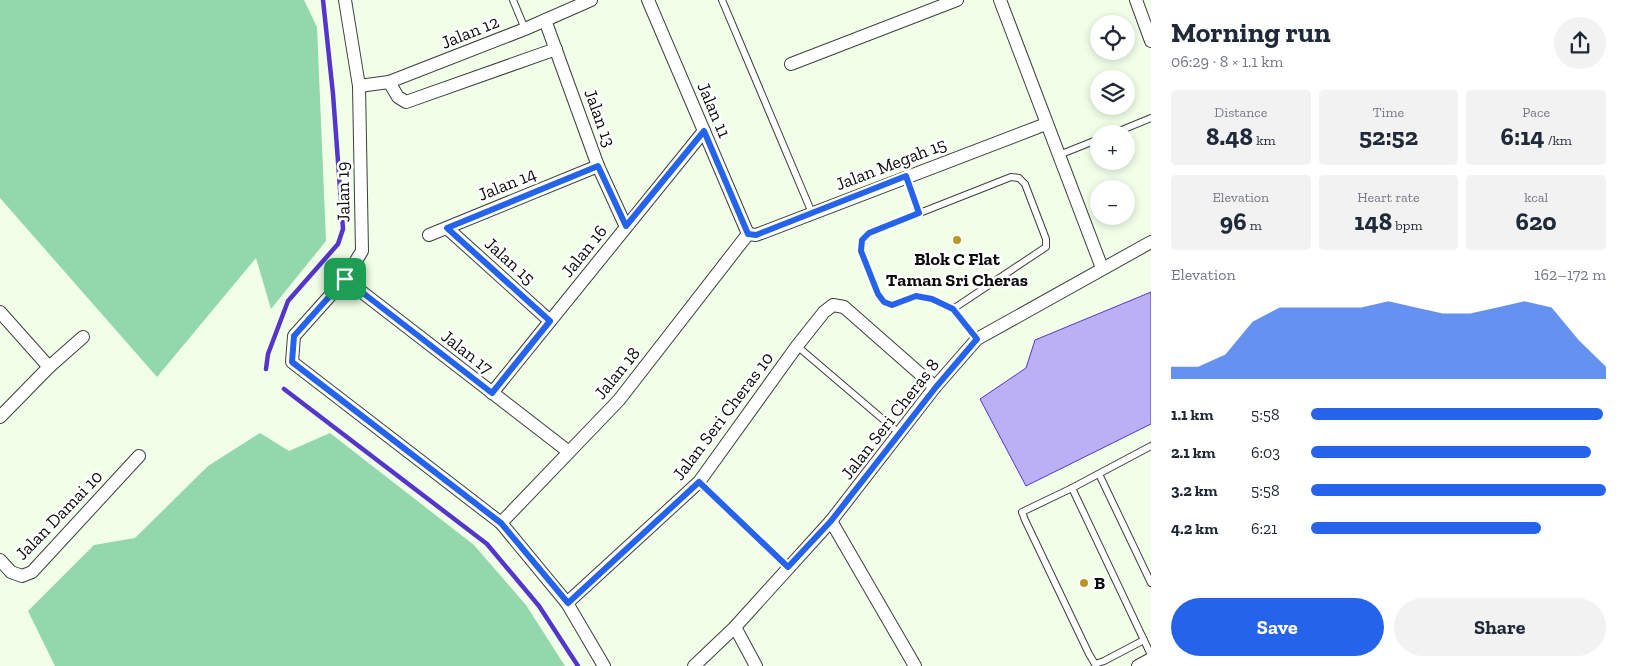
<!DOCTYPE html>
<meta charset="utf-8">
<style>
:root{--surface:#fff;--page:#f2f2f3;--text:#1f2937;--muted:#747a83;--accent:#2563eb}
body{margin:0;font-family:"Zilla Slab",serif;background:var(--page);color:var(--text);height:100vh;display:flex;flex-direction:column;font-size:19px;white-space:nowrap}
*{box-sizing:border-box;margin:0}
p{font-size:16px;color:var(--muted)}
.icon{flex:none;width:28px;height:28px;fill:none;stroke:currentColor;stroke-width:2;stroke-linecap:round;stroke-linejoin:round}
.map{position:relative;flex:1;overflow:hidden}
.drawer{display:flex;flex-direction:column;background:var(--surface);width:475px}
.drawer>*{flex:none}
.fabs{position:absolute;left:1090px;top:15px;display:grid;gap:10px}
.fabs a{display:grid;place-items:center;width:45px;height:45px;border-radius:50%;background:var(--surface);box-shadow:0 2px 8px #0003;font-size:25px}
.pin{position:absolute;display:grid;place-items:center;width:42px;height:42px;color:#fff;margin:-21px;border-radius:10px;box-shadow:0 2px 8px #0006}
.round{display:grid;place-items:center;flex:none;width:52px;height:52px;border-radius:26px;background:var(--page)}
.head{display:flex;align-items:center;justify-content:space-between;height:85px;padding:0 20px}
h1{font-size:28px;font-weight:700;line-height:38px}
.stats{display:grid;grid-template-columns:repeat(3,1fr);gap:8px;height:85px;padding:5px 20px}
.stats div{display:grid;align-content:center;border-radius:5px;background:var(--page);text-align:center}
.stats b{font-size:25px;font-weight:700}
.stats small{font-size:14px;font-weight:400}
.stats p{font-size:14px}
.chart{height:140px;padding:10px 20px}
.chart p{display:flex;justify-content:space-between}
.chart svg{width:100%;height:90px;margin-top:5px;fill:var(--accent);opacity:.7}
.button{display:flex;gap:10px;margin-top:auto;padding:10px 20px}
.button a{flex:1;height:58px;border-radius:30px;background:var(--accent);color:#fff;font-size:20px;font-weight:700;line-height:58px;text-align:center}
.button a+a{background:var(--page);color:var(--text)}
ul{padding:0 20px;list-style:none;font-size:16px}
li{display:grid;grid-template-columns:80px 60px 1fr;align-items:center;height:38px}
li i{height:12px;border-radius:6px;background:var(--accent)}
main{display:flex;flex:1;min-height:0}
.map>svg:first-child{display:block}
.forest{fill:#93d8ac}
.water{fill:#bbaff5;stroke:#5536cb}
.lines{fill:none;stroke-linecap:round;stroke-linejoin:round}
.stream{stroke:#5536cb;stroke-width:4.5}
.lane-casing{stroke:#3e3e3e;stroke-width:8}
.street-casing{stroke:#3e3e3e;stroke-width:14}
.lane{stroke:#fff;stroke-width:6}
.street{stroke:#fff;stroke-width:12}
.route-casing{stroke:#fff;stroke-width:10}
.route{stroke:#2563eb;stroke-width:6}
.poi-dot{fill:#b89525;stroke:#fff;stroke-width:2}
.labels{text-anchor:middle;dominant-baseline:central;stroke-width:5;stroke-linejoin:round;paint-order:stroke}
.street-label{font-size:18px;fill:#0b0b0b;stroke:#fff}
.poi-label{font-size:18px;font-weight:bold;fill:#0b0b0b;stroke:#fff}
</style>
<main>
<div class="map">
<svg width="1151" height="666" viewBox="0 0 1151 666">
<rect width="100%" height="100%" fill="#f1ffe9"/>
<!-- forest -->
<g class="forest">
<polygon points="0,0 304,0 317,27 326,241 271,309 256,258 157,377 0,198"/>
<polygon points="260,433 289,451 330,433 474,545 526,605 565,666 55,666 28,611 94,545 135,538 208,466"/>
</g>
<!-- water -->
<polygon class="water" points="1151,292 1151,424 1026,486 980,399 1026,368 1035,340"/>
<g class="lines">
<!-- stream -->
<g class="stream">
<polyline points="266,369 268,354 288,301 338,244 343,229 333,94 323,0"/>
<polyline points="284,389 487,544 539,606 578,666"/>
</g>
<defs>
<g id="lane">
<polyline points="513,0 525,29"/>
<polyline points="722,0 812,213"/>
<polyline points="1112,134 1151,118"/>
<polyline points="1059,155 1099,139"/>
<polyline points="906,177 919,213"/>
<polyline points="953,309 1046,247 1046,239 1025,184 1019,178 1011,177 869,233 862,240 861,251 878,294 884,301 892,305 916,296 932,299 953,309 977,339"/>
<polyline points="797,346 899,433"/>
<polyline points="1151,446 1072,488 1151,655"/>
<polyline points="1099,474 1151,583"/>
<polyline points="699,482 788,567"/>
<polyline points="1072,488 1022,512 1025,520 1089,654 1095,664 1104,661 1144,640"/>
</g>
<g id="street">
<polyline points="345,0 359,86 362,251 345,279 294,336 292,362 501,523 567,603 604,666"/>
<polyline points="648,0 748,234"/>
<polyline points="1000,0 1102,268"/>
<polyline points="1136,0 1151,41"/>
<polyline points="545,20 598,166 626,227"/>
<polyline points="791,64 957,0"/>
<polyline points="389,82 398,97 406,102 556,49"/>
<polyline points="359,86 389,82 525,29 591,0"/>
<polyline points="447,228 550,321"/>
<polyline points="748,234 756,235 1046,124"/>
<polyline points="429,235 598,166"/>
<polyline points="345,279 569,452"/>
<polyline points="0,312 49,367"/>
<polyline points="492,393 704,131"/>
<polyline points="0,417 49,367 83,337"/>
<polyline points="831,521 915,666"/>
<polyline points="501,523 619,400 748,234"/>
<polyline points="0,560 11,572 22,576 32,572 139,456"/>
<polyline points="567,603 699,482 797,346 824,312 833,305 844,307 935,387"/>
<polyline points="735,627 756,666"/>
<polyline points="694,666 735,627 831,521 935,387 977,339 1151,242"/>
<polyline points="1138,666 1151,659"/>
</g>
</defs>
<!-- lane casing -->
<use href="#lane" class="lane-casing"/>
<!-- street casing -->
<use href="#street" class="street-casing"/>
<!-- lane -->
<use href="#lane" class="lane"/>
<!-- street -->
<use href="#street" class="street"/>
</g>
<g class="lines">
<defs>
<polygon id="route" points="704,131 748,234 756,235 906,176 919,213 869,233 862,240 861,251 878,294 884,302 892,305 916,296 932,299 953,309 977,339 936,387 831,521 788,567 699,482 568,603 501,523 292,362 294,336 345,279 492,393 550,321 447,228 598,166 626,226"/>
</defs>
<!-- route casing -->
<use href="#route" class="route-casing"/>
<!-- route -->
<use href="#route" class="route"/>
</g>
<!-- markers -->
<g class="poi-dot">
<circle cx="957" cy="240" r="5"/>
<circle cx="1084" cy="583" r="5"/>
</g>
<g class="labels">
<!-- street labels -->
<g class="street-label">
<text transform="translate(470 32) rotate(-22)">Jalan 12</text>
<text transform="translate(714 110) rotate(67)">Jalan 11</text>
<text transform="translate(600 118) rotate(70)">Jalan 13</text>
<text transform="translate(891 164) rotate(-21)">Jalan Megah 15</text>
<text transform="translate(507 184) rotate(-22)">Jalan 14</text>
<text transform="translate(343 192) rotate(-91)">Jalan 19</text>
<text transform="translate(584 251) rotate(-51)">Jalan 16</text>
<text transform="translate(510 261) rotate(42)">Jalan 15</text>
<text transform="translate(467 352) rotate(38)">Jalan 17</text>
<text transform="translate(617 373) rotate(-51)">Jalan 18</text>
<text transform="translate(723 416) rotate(-53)">Jalan Seri Cheras 10</text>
<text transform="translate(890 419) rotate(-52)">Jalan Seri Cheras 8</text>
<text transform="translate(59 515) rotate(-46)">Jalan Damai 10</text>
</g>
<!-- poi labels -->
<g class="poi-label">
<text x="957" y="259">Blok C Flat<tspan x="957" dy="21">Taman Sri Cheras</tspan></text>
<text x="1094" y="583" text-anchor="start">B</text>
</g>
</g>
</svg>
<div class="fabs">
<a><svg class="icon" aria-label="locate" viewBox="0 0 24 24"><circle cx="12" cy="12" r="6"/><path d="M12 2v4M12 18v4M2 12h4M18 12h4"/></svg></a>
<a><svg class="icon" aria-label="layers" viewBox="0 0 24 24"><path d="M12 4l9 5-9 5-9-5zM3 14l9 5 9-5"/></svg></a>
<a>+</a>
<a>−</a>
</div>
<div class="pin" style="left:345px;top:279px;background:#1e9e55"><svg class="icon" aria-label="arrive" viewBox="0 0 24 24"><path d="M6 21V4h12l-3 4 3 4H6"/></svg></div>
</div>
<section class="drawer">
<div class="head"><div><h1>Morning run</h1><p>06:29 · 8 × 1.1 km</p></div><a class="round"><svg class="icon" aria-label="share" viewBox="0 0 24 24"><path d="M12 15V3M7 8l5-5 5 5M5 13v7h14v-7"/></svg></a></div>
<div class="stats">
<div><p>Distance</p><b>8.48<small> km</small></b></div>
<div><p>Time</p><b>52:52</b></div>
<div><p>Pace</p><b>6:14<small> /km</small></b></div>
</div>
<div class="stats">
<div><p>Elevation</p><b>96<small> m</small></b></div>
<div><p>Heart rate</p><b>148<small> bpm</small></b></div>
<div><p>kcal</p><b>620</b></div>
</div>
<div class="chart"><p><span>Elevation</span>162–172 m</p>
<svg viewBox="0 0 160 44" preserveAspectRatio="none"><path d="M0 44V38L10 38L20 32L30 16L40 9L50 9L60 9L70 9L80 6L90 9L100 12L110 12L120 9L130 6L140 9L150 25L160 38V44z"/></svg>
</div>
<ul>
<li><b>1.1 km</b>5:58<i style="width:99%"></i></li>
<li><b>2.1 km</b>6:03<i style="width:95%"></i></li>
<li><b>3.2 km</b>5:58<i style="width:100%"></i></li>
<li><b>4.2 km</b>6:21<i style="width:78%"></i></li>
</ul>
<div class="button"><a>Save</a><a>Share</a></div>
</section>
</main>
